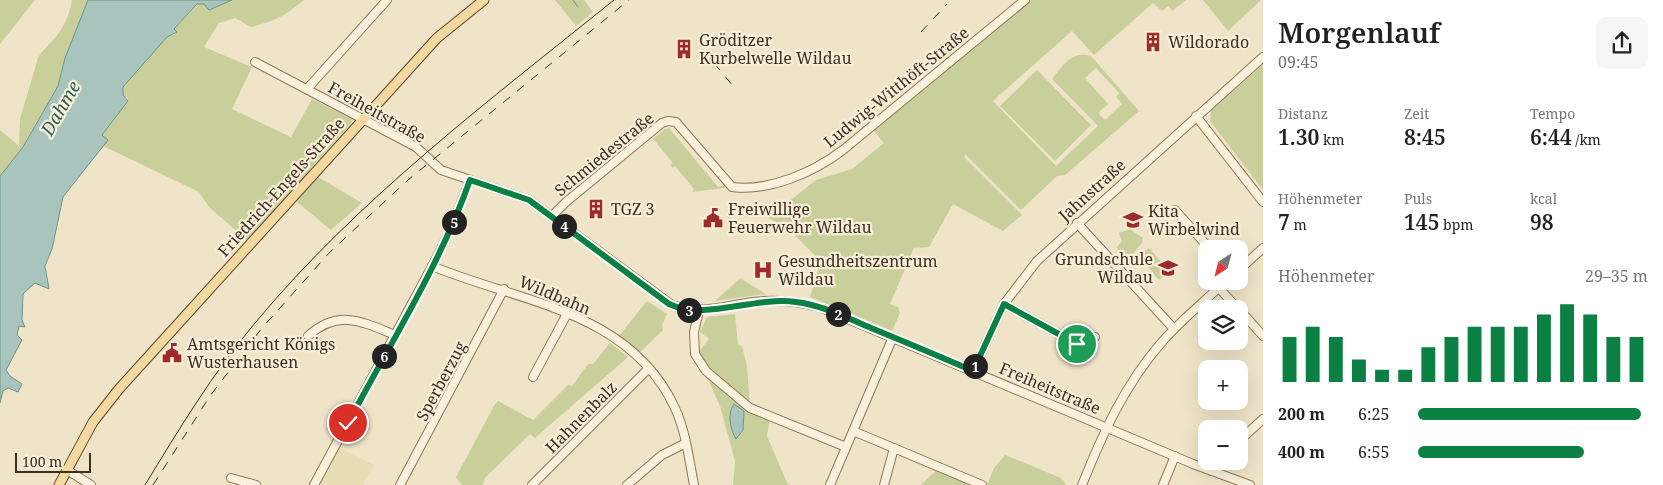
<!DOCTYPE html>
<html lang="de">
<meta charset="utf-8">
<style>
:root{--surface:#fff;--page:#f6f6f6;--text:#222;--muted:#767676;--accent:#0b8043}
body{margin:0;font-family:"Noto Serif",serif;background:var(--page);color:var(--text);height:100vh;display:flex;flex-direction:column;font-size:19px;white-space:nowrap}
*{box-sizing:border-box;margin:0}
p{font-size:16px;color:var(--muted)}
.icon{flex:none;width:28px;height:28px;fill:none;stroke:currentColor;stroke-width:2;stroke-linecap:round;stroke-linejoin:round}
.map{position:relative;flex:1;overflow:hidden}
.details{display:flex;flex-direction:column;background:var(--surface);width:400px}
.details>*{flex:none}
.needle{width:32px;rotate:216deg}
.tools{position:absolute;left:1198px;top:240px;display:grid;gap:10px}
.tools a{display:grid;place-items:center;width:50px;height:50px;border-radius:10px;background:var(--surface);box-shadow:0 5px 20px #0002;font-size:25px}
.scale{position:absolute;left:15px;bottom:12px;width:76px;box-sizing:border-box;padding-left:5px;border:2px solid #3d2e20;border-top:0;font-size:14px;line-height:18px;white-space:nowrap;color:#3d2e20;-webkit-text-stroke:4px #f7eed8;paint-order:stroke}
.pin{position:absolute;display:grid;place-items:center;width:42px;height:42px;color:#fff;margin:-21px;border:2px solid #fff;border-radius:50%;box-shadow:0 1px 5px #0007}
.km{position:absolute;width:25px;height:25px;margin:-12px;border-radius:50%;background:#222;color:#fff;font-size:14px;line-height:25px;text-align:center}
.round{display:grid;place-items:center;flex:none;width:52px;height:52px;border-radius:10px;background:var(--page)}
.overview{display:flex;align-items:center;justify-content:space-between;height:85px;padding:0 15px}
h1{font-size:28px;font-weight:600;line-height:38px}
.stats{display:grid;grid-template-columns:repeat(3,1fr);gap:8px;height:85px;padding:5px 15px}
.stats div{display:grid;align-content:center}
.stats b{font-size:21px;font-weight:600}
.stats small{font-size:14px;font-weight:400}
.stats p{font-size:14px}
.chart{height:140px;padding:10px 15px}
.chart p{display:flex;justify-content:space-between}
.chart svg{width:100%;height:90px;margin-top:5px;stroke:var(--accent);stroke-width:6}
ul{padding:0 15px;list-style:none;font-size:16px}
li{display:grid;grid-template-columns:80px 60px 1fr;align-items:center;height:38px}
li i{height:12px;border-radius:6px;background:var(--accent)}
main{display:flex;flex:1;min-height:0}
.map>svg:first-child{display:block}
.farmland{fill:#e6deb5}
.green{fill:#c9cf9b;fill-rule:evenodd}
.water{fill:#a9c4bc;stroke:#6f938a}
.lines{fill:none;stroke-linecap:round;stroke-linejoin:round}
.stream{stroke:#6f938a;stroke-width:1}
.minor-casing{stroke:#8d765c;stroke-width:10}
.major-casing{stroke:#5b4430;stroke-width:11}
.minor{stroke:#faf1dc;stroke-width:8}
.major{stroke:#f3d9a0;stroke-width:9}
.tram{stroke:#3d2e20;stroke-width:1}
.rail{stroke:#3d2e20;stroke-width:1;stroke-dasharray:9 9;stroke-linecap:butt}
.route-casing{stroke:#fff;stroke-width:10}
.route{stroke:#0b8043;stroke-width:6}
.labels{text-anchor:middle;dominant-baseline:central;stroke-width:4.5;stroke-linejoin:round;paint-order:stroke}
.poi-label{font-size:16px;fill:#3d2e20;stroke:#f7eed8;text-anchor:start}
.street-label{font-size:16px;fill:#3d2e20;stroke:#f7eed8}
.water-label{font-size:18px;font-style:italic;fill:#2f5d5a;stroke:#f7eed8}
</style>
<main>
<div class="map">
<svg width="1263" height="485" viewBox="0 0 1263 485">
<rect width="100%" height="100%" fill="#f0e4c8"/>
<!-- farmland -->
<polygon class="farmland" points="339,447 374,465 363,485 319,485"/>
<!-- green -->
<g class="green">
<polygon points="0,0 35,0 0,44"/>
<path d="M72 0H88L65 58 58 86 23 147 0 176V130L19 146 20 119 38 58C42 50 47 47 53 40 64 28 69 16 72 0Z"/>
<path d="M232 0H304C285 16 275 21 251 27L235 18 219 23 204 47 252 67 232 109 291 137 312 99 353 119 351 124 308 171 362 203 331 230 290 196 249 242 209 207 199 192 103 146 108 140 102 135 128 101V98L123 95V87L167 36 174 35 177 32 174 29 198 4H204L210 10Z"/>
<polygon points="555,0 584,0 593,12 576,26"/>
<path d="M1029 0H1186L1172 11 1168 6 1162 11 1153 3 1094 55 1072 31 993 101 1056 166 1098 126 1052 79C1063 65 1072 50 1091 56L1139 111 1065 175 1057 176 1021 210 965 154 964 157 1022 215 1003 231 953 204 929 247 914 248 890 304 898 307 900 313 892 331 810 297 821 261 787 228 768 218 816 180 852 169 884 143 873 130ZM1096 68 1119 93 1116 97 1122 104 1105 120 1098 113 1108 104 1085 78Z"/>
<polygon points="1203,0 1261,0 1228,31"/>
<polygon points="1263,64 1263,190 1210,121 1211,110"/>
<polygon points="1037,70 1091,125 1055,161 1000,106"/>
<polygon points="669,128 718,187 725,185 725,188 692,192 694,189 675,166 673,168 670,165 673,163 653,139 665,129"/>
<polygon points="1130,229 1143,238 1142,243 1132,255 1125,254 1120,256 1117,247 1122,241 1119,233"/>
<polygon points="1149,248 1169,271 1159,280 1139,257"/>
<polygon points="740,278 766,294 715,301"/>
<polygon points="647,301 667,314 662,325 663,330 639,353 618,337"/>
<polygon points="735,314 738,345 742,346 747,366 750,406 702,364 697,354 709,339 700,332 707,317"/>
<polygon points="610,343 628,357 535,438 530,434 485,478 483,485 462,485 456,477 495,404 498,401 533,420 568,385 572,386 588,364 593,364"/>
<polygon points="706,375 770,418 767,436 788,485 733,485 735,461 720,406"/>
<polygon points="1005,455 1061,478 1066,485 987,485 994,468"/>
<polygon points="938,469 973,485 921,485"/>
</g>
<!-- water -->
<g class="water">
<polygon points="88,0 232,0 209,10 204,4 197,4 174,29 177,32 167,37 123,87 123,95 128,101 102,135 108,140 63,197 52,249 45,266 49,289 35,283 23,294 22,320 25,327 19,326 17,335 22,340 6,370 10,376 22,384 18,392 8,388 3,391 0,403 0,176 23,147 58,86 65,58"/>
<path d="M734 404 744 411 743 430 736 439C730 429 727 413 734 404Z"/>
</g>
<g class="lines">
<!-- stream -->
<polyline class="stream" points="573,0 578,7"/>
<defs>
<g id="minor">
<path d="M255 62 416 147 441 170 529 200 672 305C700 315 724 306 753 302 775 299 797 301 819 307L1193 464 1250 485"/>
<polyline points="307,89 387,0"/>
<polyline points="1196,116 1263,202"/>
<polyline points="1175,210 1210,249"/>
<path d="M552 216 566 202 662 123 668 121 676 122 732 187C769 192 814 172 843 150L1025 0"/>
<polyline points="1077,223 1174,329"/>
<path d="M432 266C518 302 630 310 675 408 686 432 689 459 694 485"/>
<polyline points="1239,270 1263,248"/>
<polyline points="1219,288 1238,309"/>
<polyline points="1004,304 1081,346 1086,345 1095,337"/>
<polyline points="1239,309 1263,336"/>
<polyline points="699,311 694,332 695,354 706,371 750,408 846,447"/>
<path d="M308 336C338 309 361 321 395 335"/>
<polyline points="973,371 1004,304 1037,261 1263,57"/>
<polyline points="533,377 568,312"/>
<polyline points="853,431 982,485"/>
<polyline points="1239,441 1263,419"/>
<polyline points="67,470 91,485"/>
<polyline points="1212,471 1217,461"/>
<polyline points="231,478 256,485"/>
<polyline points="314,485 435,261 452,226 470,180"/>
<polyline points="400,485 504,289"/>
<polyline points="532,485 648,369"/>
<polyline points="627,485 662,455 686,443"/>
<polyline points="830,485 893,337"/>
<polyline points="884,485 894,448"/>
<path d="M1082 485C1103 433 1125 384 1162 342 1181 320 1205 301 1226 281"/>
<polyline points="1163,485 1175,456"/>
</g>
<polyline id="major" points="59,485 93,422 119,389 437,38 484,0"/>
</defs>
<!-- minor casing -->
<use href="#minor" class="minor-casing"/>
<!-- major casing -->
<use href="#major" class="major-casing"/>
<!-- minor -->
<use href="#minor" class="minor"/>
<!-- major -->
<use href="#major" class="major"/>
<!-- tram -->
<path class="tram" d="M145 485C179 429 213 373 255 323 358 199 490 100 614 0"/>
<!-- rail -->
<g class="rail">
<polyline points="921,32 947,4"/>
<polyline points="714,63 733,86"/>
<polyline points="153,485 210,396 262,328 330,252 408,180 629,0"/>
</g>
</g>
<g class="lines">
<defs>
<path id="route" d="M348 423C390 344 440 265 470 180L529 200 669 304C705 321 755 296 796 302 822 305 847 318 871 328 905 342 939 356 973 371L1004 304 1077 344"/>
</defs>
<!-- route casing -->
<use href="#route" class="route-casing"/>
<!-- route -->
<use href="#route" class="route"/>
</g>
<!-- icons -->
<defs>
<symbol id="building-bare" viewBox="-9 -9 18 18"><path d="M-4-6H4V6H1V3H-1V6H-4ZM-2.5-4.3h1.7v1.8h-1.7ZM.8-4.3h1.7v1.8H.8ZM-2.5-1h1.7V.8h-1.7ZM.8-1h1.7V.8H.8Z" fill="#9e2a2b" stroke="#f7eed8" stroke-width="2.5" paint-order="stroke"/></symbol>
<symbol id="civic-bare" viewBox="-9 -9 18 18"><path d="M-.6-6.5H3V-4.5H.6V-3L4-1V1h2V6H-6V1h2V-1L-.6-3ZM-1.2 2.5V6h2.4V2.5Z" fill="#9e2a2b" stroke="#f7eed8" stroke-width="2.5" paint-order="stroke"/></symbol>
<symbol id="school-bare" viewBox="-9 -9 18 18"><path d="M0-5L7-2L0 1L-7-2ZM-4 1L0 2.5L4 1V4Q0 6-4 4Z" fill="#9e2a2b" stroke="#f7eed8" stroke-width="2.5" paint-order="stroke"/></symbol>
<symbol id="hospital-bare" viewBox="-9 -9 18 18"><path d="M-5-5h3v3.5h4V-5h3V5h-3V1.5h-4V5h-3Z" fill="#9e2a2b" stroke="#f7eed8" stroke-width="2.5" paint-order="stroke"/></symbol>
</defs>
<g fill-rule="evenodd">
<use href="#building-bare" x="1139" y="28" width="28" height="28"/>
<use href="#building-bare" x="670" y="35" width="28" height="28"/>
<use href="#building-bare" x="582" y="195" width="28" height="28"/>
<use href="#civic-bare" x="699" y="204" width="28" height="28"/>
<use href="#school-bare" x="1119" y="206" width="28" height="28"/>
<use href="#school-bare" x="1154" y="254" width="28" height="28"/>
<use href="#hospital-bare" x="749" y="256" width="28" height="28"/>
<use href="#civic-bare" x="158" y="339" width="28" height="28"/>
</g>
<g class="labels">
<!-- poi labels -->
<g class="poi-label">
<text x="699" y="40">Gröditzer<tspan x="699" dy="18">Kurbelwelle Wildau</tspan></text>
<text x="1168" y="42">Wildorado</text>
<text x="611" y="209">TGZ 3</text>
<text x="728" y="209">Freiwillige<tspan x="728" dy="18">Feuerwehr Wildau</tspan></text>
<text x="1148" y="211">Kita<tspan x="1148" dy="18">Wirbelwind</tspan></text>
<text x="1153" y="259" text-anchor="end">Grundschule<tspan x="1153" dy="18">Wildau</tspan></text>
<text x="778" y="261">Gesundheitszentrum<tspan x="778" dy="18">Wildau</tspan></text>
<text x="187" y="344">Amtsgericht Königs<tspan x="187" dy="18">Wusterhausen</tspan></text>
</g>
<!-- street labels -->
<g class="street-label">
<text transform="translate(896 87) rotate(-39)">Ludwig-Witthöft-Straße</text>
<text transform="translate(377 112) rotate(29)">Freiheitstraße</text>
<text transform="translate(604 154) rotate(-39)">Schmiedestraße</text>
<text transform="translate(281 187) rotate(-48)">Friedrich-Engels-Straße</text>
<text transform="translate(1092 190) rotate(-42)">Jahnstraße</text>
<text transform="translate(555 295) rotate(23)">Wildbahn</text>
<text transform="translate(441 381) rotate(-62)">Sperberzug</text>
<text transform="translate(1050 388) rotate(23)">Freiheitstraße</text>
<text transform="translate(581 417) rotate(-45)">Hahnenbalz</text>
</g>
<!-- water labels -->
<g class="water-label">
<text transform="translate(60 108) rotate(-60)">Dahme</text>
</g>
</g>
</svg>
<div class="tools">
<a><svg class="needle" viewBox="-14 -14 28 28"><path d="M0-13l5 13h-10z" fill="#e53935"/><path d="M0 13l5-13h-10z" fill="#767676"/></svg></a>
<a><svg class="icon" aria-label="layers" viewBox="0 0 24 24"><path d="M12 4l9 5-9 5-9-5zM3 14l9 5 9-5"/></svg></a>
<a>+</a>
<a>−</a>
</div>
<div class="scale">100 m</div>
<div class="pin" style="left:1077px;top:344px;background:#1e9e55"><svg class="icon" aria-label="arrive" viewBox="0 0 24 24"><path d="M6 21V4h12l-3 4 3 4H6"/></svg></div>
<div class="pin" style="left:348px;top:423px;background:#d93025"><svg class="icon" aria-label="check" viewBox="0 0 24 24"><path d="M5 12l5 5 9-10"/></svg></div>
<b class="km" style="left:975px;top:366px">1</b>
<b class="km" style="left:838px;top:314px">2</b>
<b class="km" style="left:689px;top:310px">3</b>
<b class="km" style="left:564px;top:226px">4</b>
<b class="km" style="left:454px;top:222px">5</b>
<b class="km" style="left:384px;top:356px">6</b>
</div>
<section class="details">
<div class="overview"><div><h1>Morgenlauf</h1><p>09:45</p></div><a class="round"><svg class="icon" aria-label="share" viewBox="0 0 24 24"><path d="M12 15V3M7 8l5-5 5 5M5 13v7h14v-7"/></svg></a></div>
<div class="stats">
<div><p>Distanz</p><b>1.30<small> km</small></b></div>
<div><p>Zeit</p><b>8:45</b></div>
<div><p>Tempo</p><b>6:44<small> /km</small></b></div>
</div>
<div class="stats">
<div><p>Höhenmeter</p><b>7<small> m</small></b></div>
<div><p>Puls</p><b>145<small> bpm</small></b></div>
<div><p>kcal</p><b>98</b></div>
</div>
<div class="chart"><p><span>Höhenmeter</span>29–35 m</p>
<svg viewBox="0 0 160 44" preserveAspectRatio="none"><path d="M5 44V22M15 44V17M25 44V22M35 44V33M45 44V38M55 44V38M65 44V27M75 44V22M85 44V17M95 44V17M105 44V17M115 44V11M125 44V6M135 44V11M145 44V22M155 44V22"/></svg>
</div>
<ul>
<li><b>200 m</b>6:25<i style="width:97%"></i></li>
<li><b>400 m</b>6:55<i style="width:72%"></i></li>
</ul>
</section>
</main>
